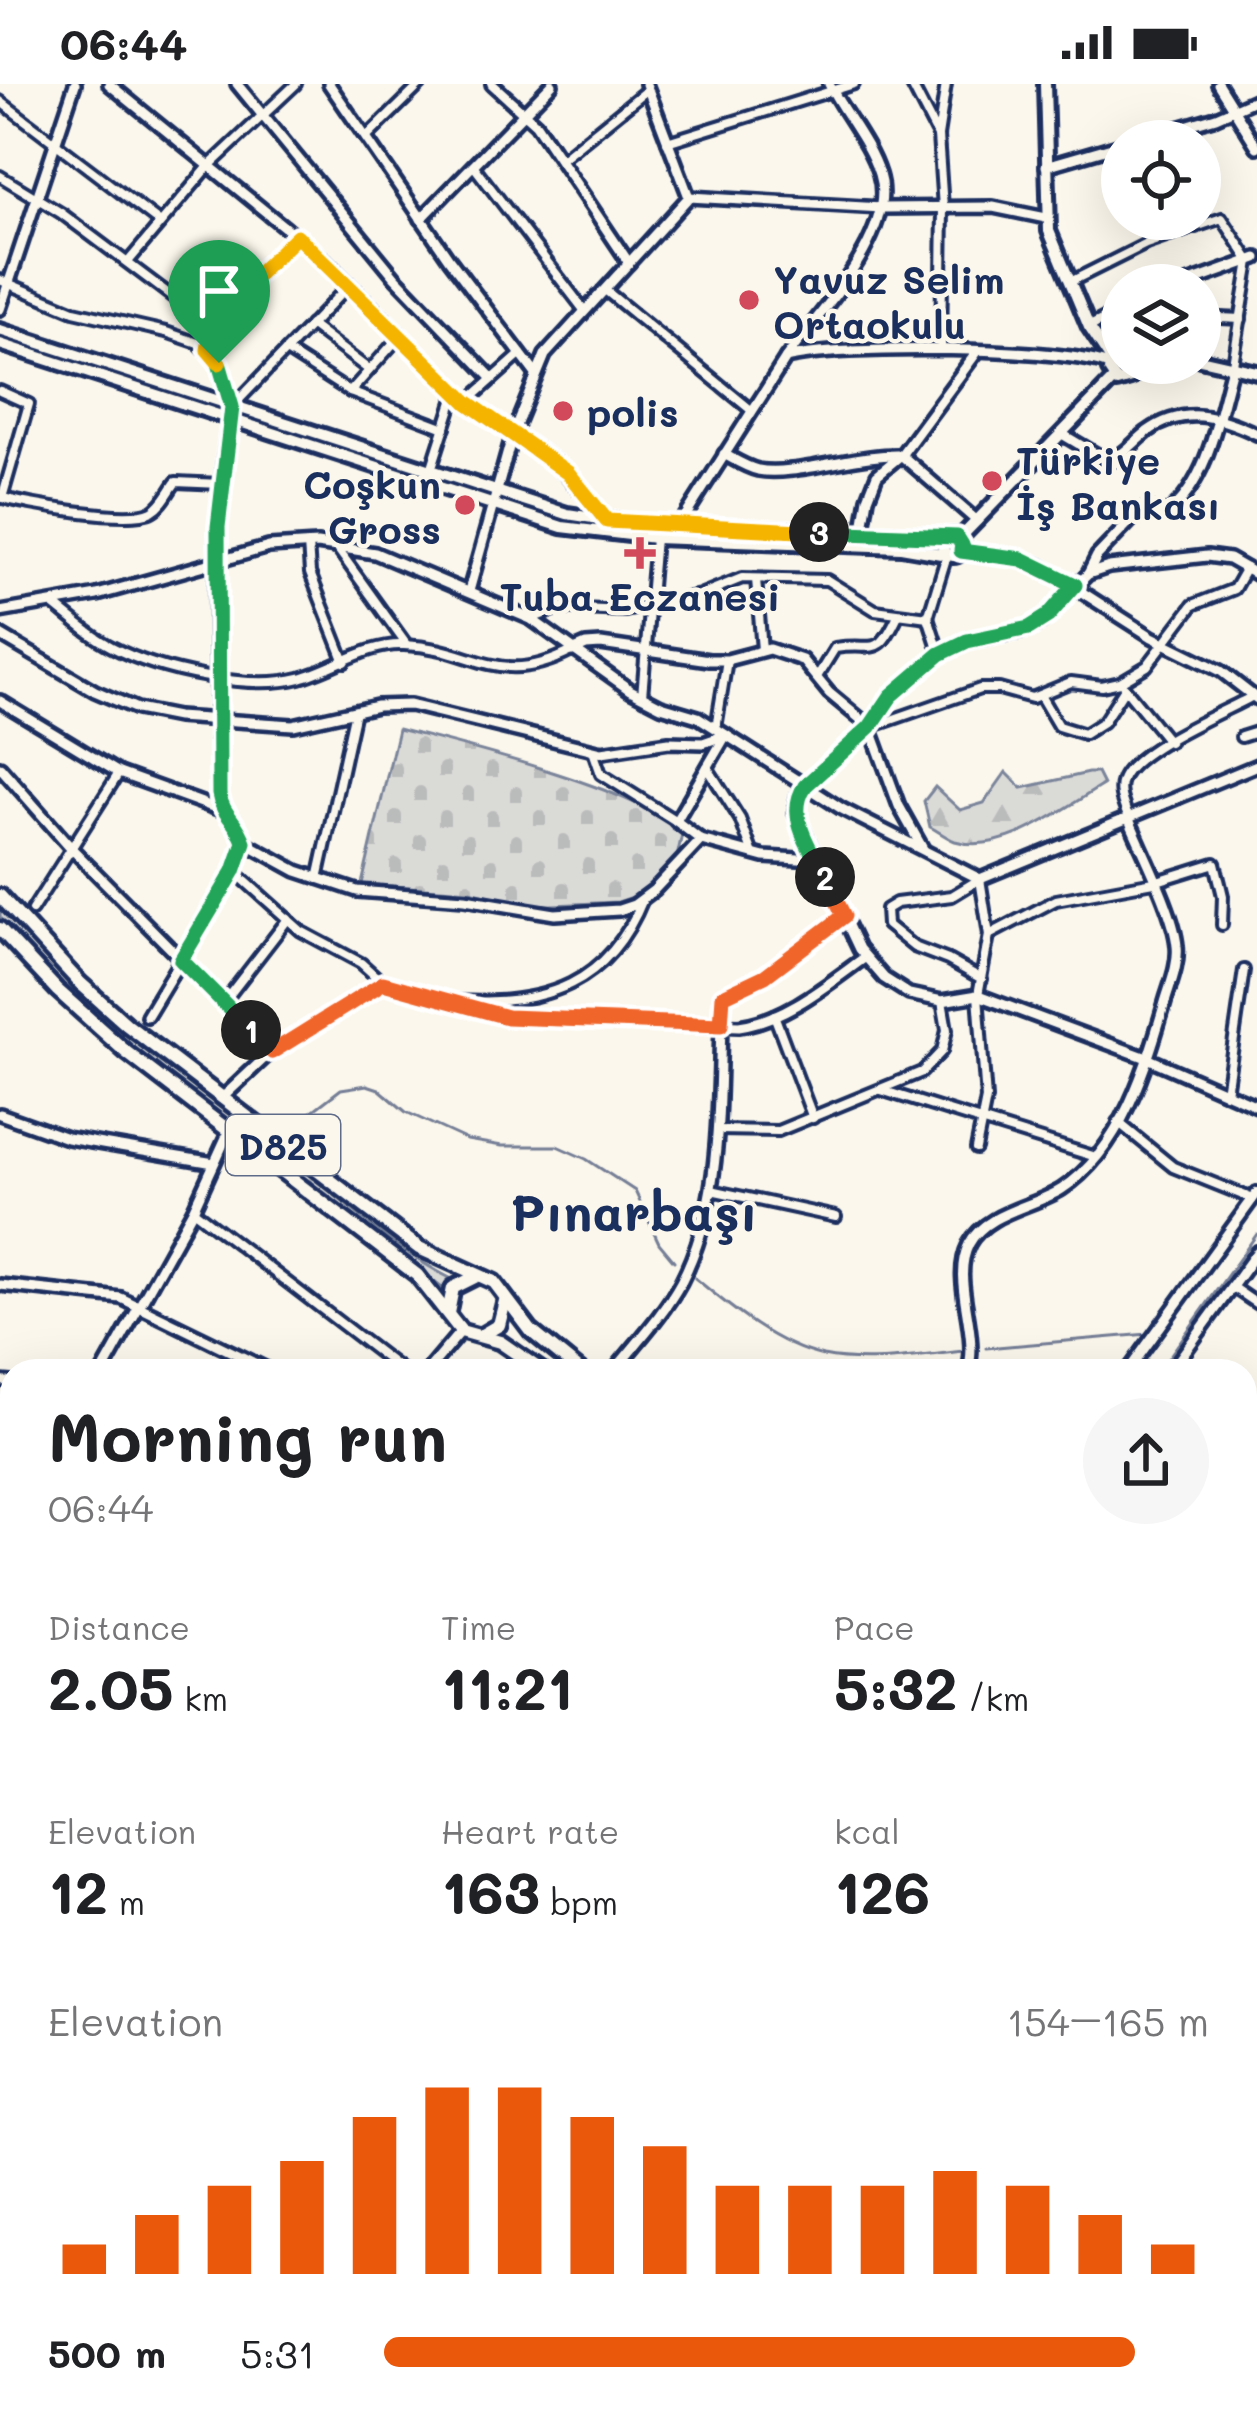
<!DOCTYPE html>
<meta charset="utf-8">
<style>
:root{--surface:#fff;--page:#f6f6f6;--text:#202124;--muted:#757577;--accent:#ea580c}
body{margin:0;font-family:Mali,sans-serif;background:var(--page);color:var(--text);height:100vh;display:flex;flex-direction:column;font-size:45px;white-space:nowrap}
*{box-sizing:border-box;margin:0}
p{font-size:39px;color:var(--muted)}
.icon{flex:none;width:66px;height:66px;fill:none;stroke:currentColor;stroke-width:2;stroke-linecap:round;stroke-linejoin:round}
.map{position:relative;flex:1;overflow:hidden}
.sheet{position:absolute;left:0px;top:1275px;width:1257px;height:1065px;display:flex;flex-direction:column;background:var(--surface);border-radius:36px 36px 0 0;box-shadow:0 12px 48px #0002}
.sheet>*{flex:none}
.tools{position:absolute;left:1101px;top:36px;display:grid;gap:24px}
.tools a{display:grid;place-items:center;width:120px;height:120px;border-radius:50%;background:var(--surface);box-shadow:0 12px 48px #0002;font-size:60px}
.pin{position:absolute;display:grid;place-items:center;width:102px;height:102px;color:#fff;margin:-123px -51px;border-radius:50% 50% 50% 0;rotate:-45deg;box-shadow:0 0 12px #0007}
.pin .icon{rotate:45deg}
.km{position:absolute;width:60px;height:60px;margin:-30px;border-radius:50%;background:#222;color:#fff;font-size:33px;line-height:60px;text-align:center}
.round{display:grid;place-items:center;flex:none;width:126px;height:126px;border-radius:63px;background:var(--page)}
.overview{display:flex;align-items:center;justify-content:space-between;height:204px;padding:0 48px}
h1{font-size:66px;font-weight:800;line-height:90px}
.metrics{display:grid;grid-template-columns:repeat(3,1fr);gap:18px;height:204px;padding:12px 48px}
.metrics div{display:grid;align-content:center}
.metrics b{font-size:60px;font-weight:800}
.metrics small{font-size:33px;font-weight:400}
.metrics p{font-size:33px}
.chart{height:336px;padding:24px 48px}
.chart p{display:flex;justify-content:space-between}
.chart svg{width:100%;height:216px;margin-top:12px;stroke:var(--accent);stroke-width:6}
ul{padding:0 48px;list-style:none;font-size:39px}
li{display:grid;grid-template-columns:192px 144px 1fr;align-items:center;height:90px}
li i{height:30px;border-radius:15px;background:var(--accent)}
.status{display:flex;justify-content:space-between;align-items:center;height:84px;padding:0 60px;background:var(--surface);direction:ltr}
.status svg{height:33px;fill:currentColor}
.map>svg:first-child{display:block}
.grass{fill:url(#grass-tufts);stroke:#7a849a;stroke-width:3}
.forest{fill:url(#forest-firs);stroke:#7a849a;stroke-width:3}
.cemetery{fill:url(#cemetery-stones);stroke:#7a849a;stroke-width:3}
.lines{fill:none;stroke-linecap:round;stroke-linejoin:round}
.stream{stroke:#747e96;stroke-width:3}
.minor-casing{stroke:#1b2f5e;stroke-width:16}
.tertiary-casing{stroke:#1b2f5e;stroke-width:18}
.secondary-casing{stroke:#1b2f5e;stroke-width:20}
.trunk-casing{stroke:#1b2f5e;stroke-width:21}
.minor{stroke:#fbf7ec;stroke-width:8}
.tertiary{stroke:#fbf7ec;stroke-width:9}
.secondary{stroke:#fbf7ec;stroke-width:10}
.trunk{stroke:#fbf7ec;stroke-width:12}
.split-1-casing{stroke:#fff;stroke-width:24}
.split-2-casing{stroke:#fff;stroke-width:24}
.split-3-casing{stroke:#fff;stroke-width:24}
.split-4-casing{stroke:#fff;stroke-width:24}
.split-1{stroke:#22a559;stroke-width:15}
.split-2{stroke:#f0652b;stroke-width:15}
.split-3{stroke:#22a559;stroke-width:15}
.split-4{stroke:#f5b400;stroke-width:15}
.poi-dot{fill:#d1495b;stroke:#fbf7ec;stroke-width:4.5}
.labels{text-anchor:middle;dominant-baseline:central;stroke-width:9;stroke-linejoin:round;paint-order:stroke}
.shield{fill:#fbf7ec;stroke:#5e6b89;stroke-width:3}
.shield-label{font-size:36px;font-weight:bold;fill:#1b2f5e}
.poi-label{font-size:39px;font-weight:bold;fill:#1b2f5e;stroke:#fbf7ec;text-anchor:start}
.district-label{font-size:51px;font-weight:bold;fill:#1b2f5e;stroke:#fbf7ec}
</style>
<div class="status"><b>06:44</b><svg viewBox="0 0 49 12"><path d="M0 12V9h3v3zM5 12V6h3v6zM10 12V3h3v9zM15 12V0h3v12zM26 1h20v11H26zM47 4h2v5h-2z"/></svg></div>
<div class="map">
<svg width="1257" height="2339" viewBox="0 0 1257 2339">
<defs>
<pattern id="grass-tufts" width="24" height="20" patternUnits="userSpaceOnUse" patternTransform="scale(3)"><rect width="24" height="20" fill="#dadad7"/><path d="M3 7l-1-3M5 7V3M7 7l1-3M15 17l-1-3M17 17v-4M19 17l1-3" fill="none" stroke="#babbbb"/></pattern>
<pattern id="forest-firs" width="22" height="20" patternUnits="userSpaceOnUse" patternTransform="scale(3)"><rect width="22" height="20" fill="#dadad7"/><path d="M5 1l3.5 6h-7zM16 11l3.5 6h-7z" fill="#babbbb"/></pattern>
<pattern id="cemetery-stones" width="16" height="16" patternUnits="userSpaceOnUse" patternTransform="scale(3)"><rect width="16" height="16" fill="#dadad7"/><path d="M2 7V4a2 2 0 0 1 4 0v3zM10 15v-3a2 2 0 0 1 4 0v3z" fill="#babbbb"/></pattern>
</defs>
<rect width="100%" height="100%" fill="#fbf7ec"/>
<filter id="ink" filterUnits="userSpaceOnUse"><feTurbulence type="fractalNoise" baseFrequency=".00833" numOctaves="2"/><feDisplacementMap in="SourceGraphic" scale="24" xChannelSelector="R" yChannelSelector="G"/><feConvolveMatrix kernelMatrix="1 2 1 2 8 2 1 2 1" color-interpolation-filters="sRGB"/></filter>
<g filter="url(#ink)">
<!-- grass -->
<path class="grass" d="M0 823C92 930 205 1013 317 1097 359 1130 402 1170 450 1194L442 1204 108 943 31 870 0 833Z"/>
<!-- forest -->
<path class="forest" d="M1006 688 1022 704 1088 689H1097L1103 701C1064 724 1004 772 955 757 947 754 938 747 930 743L924 717 935 703 960 726 984 719Z"/>
<!-- cemetery -->
<path class="cemetery" d="M398 645C457 660 648 707 682 750L677 773 642 810 618 818 531 822 470 807 362 800Z"/>
<g class="lines">
<!-- stream -->
<g class="stream">
<polyline points="302,1035 341,1005 367,1001 379,1005 406,1028 467,1056 502,1062 557,1062 586,1075 635,1107 659,1159 674,1177"/>
<path d="M695 1194C731 1224 775 1261 823 1272 867 1281 919 1272 963 1267"/>
<polyline points="986,1264 1148,1250"/>
<polyline points="1159,1287 1257,1150"/>
<polyline points="0,1698 12,1703"/>
<polyline points="403,2328 405,2339"/>
<path d="M40 2339C68 2321 89 2332 119 2339"/>
<polyline points="152,2339 243,2328"/>
</g>
<defs>
<g id="minor">
<polyline points="911,0 938,52 946,0"/>
<polyline points="0,17 159,138"/>
<polyline points="938,52 943,124 941,266"/>
<polyline points="366,54 421,0"/>
<polyline points="667,58 854,0"/>
<polyline points="560,76 648,5"/>
<polyline points="473,81 584,226"/>
<polyline points="0,92 61,129 210,241"/>
<polyline points="128,178 210,81 296,0"/>
<polyline points="0,196 74,227 166,248 198,259 219,279 232,322"/>
<polyline points="1070,198 1146,160 1222,134 1250,177 1233,280"/>
<polyline points="605,206 751,326"/>
<polyline points="1200,233 1241,235"/>
<polyline points="310,241 369,286"/>
<polyline points="286,267 350,308 445,344"/>
<polyline points="0,307 29,320 2,414"/>
<polyline points="350,308 400,252"/>
<polyline points="467,318 521,270"/>
<polyline points="233,322 350,200"/>
<polyline points="431,386 456,308"/>
<path d="M0 413C26 421 130 439 152 427 163 421 169 407 176 398L221 400"/>
<polyline points="308,460 310,489 345,578"/>
<polyline points="337,464 406,560"/>
<polyline points="756,495 762,566"/>
<path d="M53 520C72 535 90 552 112 563 158 587 249 607 300 594 333 585 369 559 404 561 475 563 497 606 572 567"/>
<polyline points="928,533 947,471"/>
<polyline points="531,535 559,524 625,527 700,511 742,494 827,496 875,526 928,533 940,570"/>
<path d="M817 593 835 564C876 558 877 576 898 531"/>
<polyline points="1124,603 1169,658"/>
<polyline points="642,612 655,454"/>
<polyline points="1041,613 1058,642 1084,650 1103,638 1125,604"/>
<polyline points="871,643 980,605 999,605 1032,614 1071,598 1102,602 1120,598 1147,582 1193,521 1234,505 1246,484"/>
<polyline points="716,644 727,576"/>
<polyline points="1241,653 1257,648"/>
<polyline points="593,667 601,690 676,737"/>
<polyline points="707,683 740,735 753,770"/>
<path d="M1128 733C1124 721 1117 708 1122 696 1134 665 1224 628 1253 612"/>
<polyline points="234,787 301,847 361,879 383,899"/>
<polyline points="318,795 355,627"/>
<polyline points="32,826 119,689"/>
<polyline points="989,851 1056,816 1154,798 1215,779 1223,812 1222,841"/>
<path d="M458 917C546 922 609 900 643 815"/>
<polyline points="224,918 288,835"/>
<polyline points="774,931 813,1034"/>
<polyline points="721,941 723,912 765,892 844,832"/>
<polyline points="881,1006 1096,1073"/>
<polyline points="1226,1009 1244,886"/>
<polyline points="1118,1038 1173,1083 1253,1115"/>
<polyline points="717,1046 778,1047 922,988 942,967 947,946 942,917"/>
<polyline points="976,1065 986,1015 978,911 989,851 980,795 952,812 896,819 886,825 887,841 914,863 948,876 982,895"/>
<polyline points="711,1106 836,1133"/>
<polyline points="193,1126 403,1287"/>
<polyline points="1232,1203 1257,1220"/>
<polyline points="0,1297 12,1298"/>
<polyline points="1245,1338 1257,1346"/>
<polyline points="0,1454 12,1462"/>
<polyline points="0,1579 12,1588"/>
<polyline points="414,2328 416,2339"/>
</g>
<g id="tertiary">
<polyline points="109,0 326,177 467,318 555,378 607,437"/>
<polyline points="237,0 395,193 492,294"/>
<polyline points="329,0 449,175 535,289"/>
<polyline points="492,0 536,40 629,179"/>
<polyline points="646,0 689,113"/>
<polyline points="1218,0 1257,63"/>
<polyline points="1134,57 1216,33 1257,15"/>
<polyline points="1046,82 1122,60"/>
<polyline points="421,135 552,0"/>
<polyline points="1182,201 1257,174"/>
<polyline points="0,225 75,0"/>
<polyline points="1089,243 1122,226"/>
<polyline points="208,266 214,234 297,152"/>
<path d="M786 274C819 228 898 149 879 90 869 58 844 30 829 0"/>
<path d="M232 324C208 450 217 583 219 710 222 733 238 737 244 758"/>
<path d="M1062 350 1109 378C1124 371 1134 358 1147 348 1184 321 1219 332 1257 350"/>
<path d="M724 370C735 376 746 383 758 386 792 393 859 369 901 371L977 437"/>
<path d="M679 442 786 274C833 261 1069 262 1111 282"/>
<polyline points="862,450 868,414 877,391 901,371 977,268"/>
<polyline points="961,467 1022,475 1041,482 1152,553 1221,587 1257,615"/>
<path d="M1088 490 1097 472 1139 428 1144 425 1168 429C1209 397 1219 328 1233 280"/>
<polyline points="1257,491 1229,475 1207,472 1109,483 1088,490 1040,539 1020,548 967,557 940,570 891,612 870,643 804,702 797,714 795,729 859,865 884,894 909,910 942,917 978,911 1147,974 1257,1022"/>
<polyline points="469,507 513,349 545,271 689,113 882,124 993,123 1046,134"/>
<polyline points="0,528 97,511 269,463 317,460 375,469 531,535 630,606 661,622 698,633 842,725 980,795 1257,681"/>
<polyline points="0,551 95,607 137,625 177,633 293,641 377,622 410,621 602,668 669,658 703,659 726,651 676,737 701,756"/>
<polyline points="572,567 586,561 601,560 709,576 727,576 769,565 802,576 829,609 870,643 899,722 923,765"/>
<polyline points="0,617 119,689 221,726"/>
<polyline points="0,683 73,766 272,967"/>
<polyline points="244,758 297,787 357,807 465,815 555,830 619,826 634,821 654,806 701,756 764,773 816,776"/>
<polyline points="147,932 234,787 244,758"/>
<path d="M222 1014 272 967 383 899 507 933 739 942C785 936 828 900 864 874"/>
<polyline points="0,1030 67,1054 214,1079"/>
<polyline points="0,1201 121,1214 271,1287"/>
<polyline points="103,1287 193,1126 229,1047"/>
<polyline points="427,1287 461,1247"/>
<path d="M614 1287C637 1258 663 1231 681 1198 722 1119 718 1027 721 941"/>
<path d="M968 1287C980 1247 950 1197 969 1160 986 1128 1034 1123 1062 1105 1122 1066 1147 980 1166 915 1171 899 1179 879 1177 862 1174 828 1142 767 1128 733"/>
<polyline points="1128,1287 1257,1109"/>
<polyline points="1171,1287 1257,1168"/>
<polyline points="0,1385 12,1390"/>
<polyline points="0,1437 12,1422"/>
<polyline points="1245,1447 1257,1455"/>
<polyline points="1245,1994 1257,1969"/>
<polyline points="1069,2339 1076,2328"/>
</g>
<g id="secondary">
<polyline points="1045,0 1049,147 1089,243 1113,279"/>
<polyline points="0,246 567,430 626,439 950,453"/>
<polyline points="0,260 562,443 655,454 901,463 947,471"/>
<polyline points="1200,275 1257,288"/>
<polyline points="1122,276 1113,279 1109,286 1117,298 1131,294 1130,279"/>
<polyline points="1133,290 1151,279"/>
<circle cx="953" cy="462" r="10"/>
<polyline points="959,455 1113,296"/>
</g>
<g id="trunk">
<polyline points="0,812 80,899 127,941 419,1164 494,1198 531,1247 580,1287"/>
<polyline points="0,845 57,906 126,968 417,1191 461,1247 500,1258 542,1287"/>
<polyline points="448,1229 453,1204 475,1193"/>
<polyline points="482,1251 499,1241 505,1217"/>
<polyline points="1245,1792 1257,1802"/>
<polyline points="1245,1817 1257,1827"/>
</g>
</defs>
<!-- minor casing -->
<use href="#minor" class="minor-casing"/>
<!-- tertiary casing -->
<use href="#tertiary" class="tertiary-casing"/>
<!-- secondary casing -->
<use href="#secondary" class="secondary-casing"/>
<!-- trunk casing -->
<use href="#trunk" class="trunk-casing"/>
<!-- minor -->
<use href="#minor" class="minor"/>
<!-- tertiary -->
<use href="#tertiary" class="tertiary"/>
<!-- secondary -->
<use href="#secondary" class="secondary"/>
<!-- trunk -->
<use href="#trunk" class="trunk"/>
</g>
</g>
<g class="lines" filter="url(#ink)">
<defs>
<path id="split-1" d="M219 279 232 323 218 443 219 710C222 731 238 738 244 758L234 787 181 876 251 946"/>
<polyline id="split-2" points="251,946 272,968 383,899 507,933 721,941 723,912 765,892 844,832 825,793"/>
<path id="split-3" d="M819 448 957 453 962 461 961 467 1022 475 1075 501 1048 532 1029 544 967 557 940 570 891 612 870 643 805 702C785 732 811 765 825 793"/>
<polyline id="split-4" points="219,279 208,266 214,233 297,152 467,318 568,389 607,437 819,448"/>
</defs>
<!-- split-1 casing -->
<use href="#split-1" class="split-1-casing"/>
<!-- split-2 casing -->
<use href="#split-2" class="split-2-casing"/>
<!-- split-3 casing -->
<use href="#split-3" class="split-3-casing"/>
<!-- split-4 casing -->
<use href="#split-4" class="split-4-casing"/>
<!-- split-1 -->
<use href="#split-1" class="split-1"/>
<!-- split-2 -->
<use href="#split-2" class="split-2"/>
<!-- split-3 -->
<use href="#split-3" class="split-3"/>
<!-- split-4 -->
<use href="#split-4" class="split-4"/>
</g>
<!-- markers -->
<g class="poi-dot">
<circle cx="749" cy="216" r="12"/>
<circle cx="563" cy="327" r="12"/>
<circle cx="992" cy="397" r="12"/>
<circle cx="465" cy="421" r="12"/>
<path d="M634 451h12v12h12v12h-12v12h-12v-12h-12v-12h12z"/>
</g>
<g class="labels">
<!-- shield labels -->
<rect class="shield" x="226" y="1031" width="114" height="60" rx="9"/>
<g class="shield-label">
<text x="283" y="1061">D825</text>
</g>
<!-- poi labels -->
<g class="poi-label">
<text x="773" y="194">Yavuz Selim<tspan x="773" dy="45">Ortaokulu</tspan></text>
<text x="587" y="327">polis</text>
<text x="1016" y="375">Türkiye<tspan x="1016" dy="45">İş Bankası</tspan></text>
<text x="441" y="399" text-anchor="end">Coşkun<tspan x="441" dy="45">Gross</tspan></text>
<text x="640" y="511" text-anchor="middle">Tuba Eczanesi</text>
</g>
<!-- district labels -->
<g class="district-label">
<text x="634" y="1126">Pınarbaşı</text>
</g>
</g>
</svg>
<div class="tools">
<a><svg class="icon" aria-label="locate" viewBox="0 0 24 24"><circle cx="12" cy="12" r="6"/><path d="M12 2v4M12 18v4M2 12h4M18 12h4"/></svg></a>
<a><svg class="icon" aria-label="layers" viewBox="0 0 24 24"><path d="M12 4l9 5-9 5-9-5zM3 14l9 5 9-5"/></svg></a>
</div>
<div class="pin" style="left:219px;top:279px;background:#1e9e55"><svg class="icon" aria-label="arrive" viewBox="0 0 24 24"><path d="M6 21V4h12l-3 4 3 4H6"/></svg></div>
<b class="km" style="left:251px;top:946px">1</b>
<b class="km" style="left:825px;top:793px">2</b>
<b class="km" style="left:819px;top:448px">3</b>
<section class="sheet">
<div class="overview"><div><h1>Morning run</h1><p>06:44</p></div><a class="round"><svg class="icon" aria-label="share" viewBox="0 0 24 24"><path d="M12 15V3M7 8l5-5 5 5M5 13v7h14v-7"/></svg></a></div>
<div class="metrics">
<div><p>Distance</p><b>2.05<small> km</small></b></div>
<div><p>Time</p><b>11:21</b></div>
<div><p>Pace</p><b>5:32<small> /km</small></b></div>
</div>
<div class="metrics">
<div><p>Elevation</p><b>12<small> m</small></b></div>
<div><p>Heart rate</p><b>163<small> bpm</small></b></div>
<div><p>kcal</p><b>126</b></div>
</div>
<div class="chart"><p><span>Elevation</span>154–165 m</p>
<svg viewBox="0 0 160 44" preserveAspectRatio="none"><path d="M5 44V38M15 44V32M25 44V26M35 44V21M45 44V12M55 44V6M65 44V6M75 44V12M85 44V18M95 44V26M105 44V26M115 44V26M125 44V23M135 44V26M145 44V32M155 44V38"/></svg>
</div>
<ul>
<li><b>500 m</b>5:31<i style="width:91%"></i></li>
</ul>
</section>
</div>
